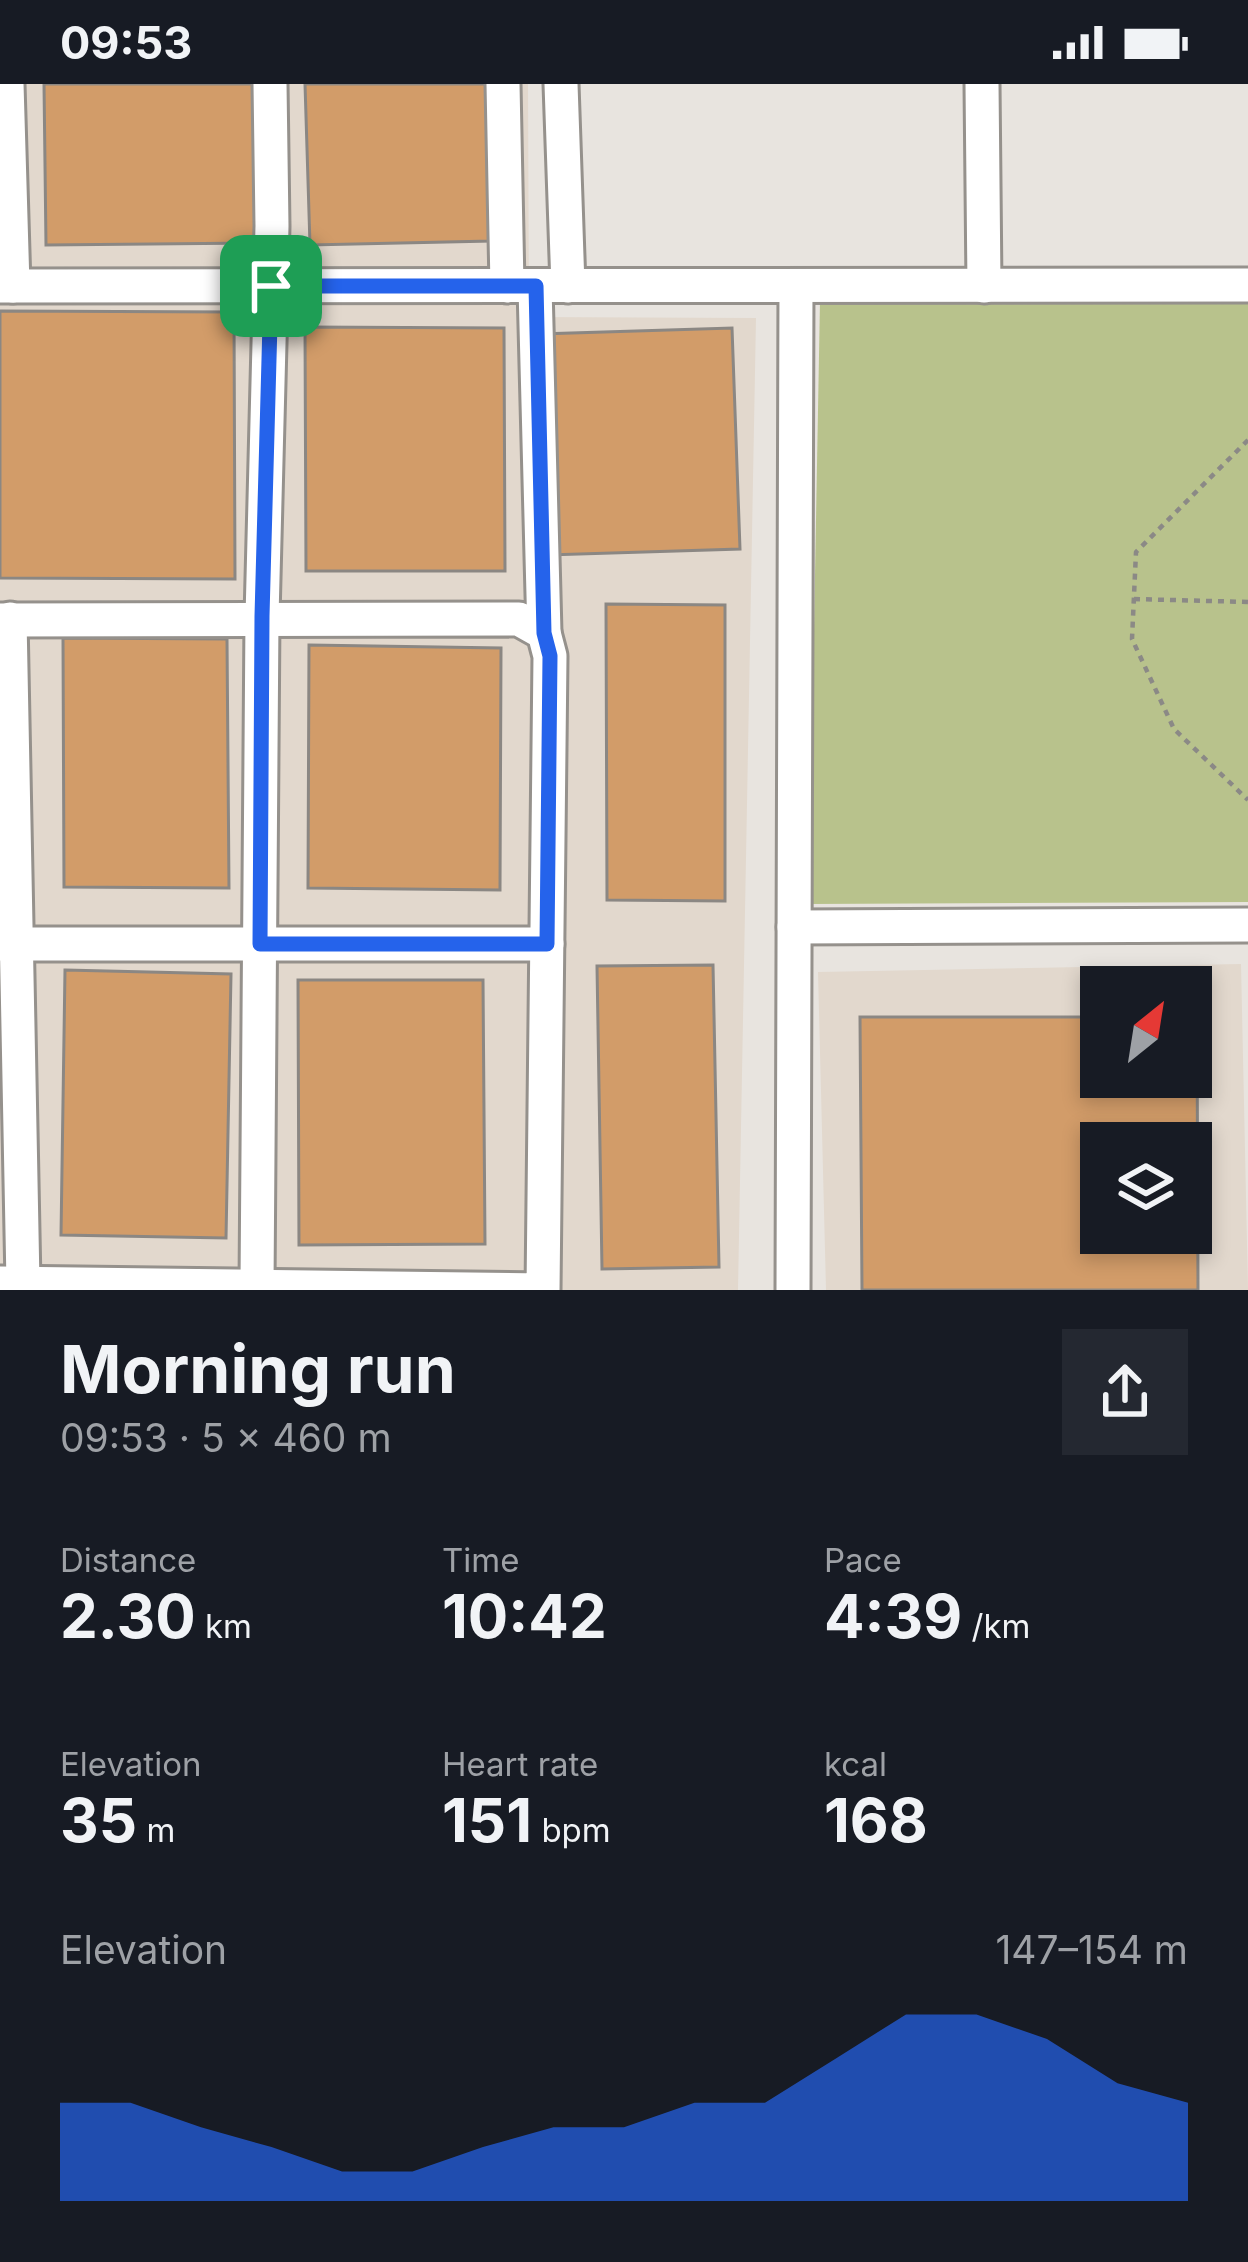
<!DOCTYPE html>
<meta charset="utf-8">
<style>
:root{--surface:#171b24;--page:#242831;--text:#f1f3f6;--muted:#9ea1a6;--accent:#2563eb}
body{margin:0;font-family:Inter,sans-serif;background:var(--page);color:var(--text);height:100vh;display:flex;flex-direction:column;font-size:45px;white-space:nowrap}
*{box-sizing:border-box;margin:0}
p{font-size:39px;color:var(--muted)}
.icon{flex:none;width:66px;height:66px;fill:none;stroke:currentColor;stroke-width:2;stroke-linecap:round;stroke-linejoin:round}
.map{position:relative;height:1206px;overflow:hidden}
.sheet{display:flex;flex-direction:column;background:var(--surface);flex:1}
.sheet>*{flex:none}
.needle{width:78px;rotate:30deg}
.controls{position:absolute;left:1080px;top:882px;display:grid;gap:24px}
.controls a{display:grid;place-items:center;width:132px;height:132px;border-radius:0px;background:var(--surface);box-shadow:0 6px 18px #0003;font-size:60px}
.pin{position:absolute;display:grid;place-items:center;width:102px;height:102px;color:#fff;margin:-51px;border-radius:24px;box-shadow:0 6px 18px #0006}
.round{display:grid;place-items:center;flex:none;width:126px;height:126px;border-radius:0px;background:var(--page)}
.overview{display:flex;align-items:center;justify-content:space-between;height:204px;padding:0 60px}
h1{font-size:66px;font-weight:700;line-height:90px}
.stats{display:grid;grid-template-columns:repeat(3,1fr);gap:18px;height:204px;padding:12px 60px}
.stats div{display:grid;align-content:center}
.stats b{font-size:60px;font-weight:700}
.stats small{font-size:33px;font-weight:400}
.stats p{font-size:33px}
.chart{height:336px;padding:24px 60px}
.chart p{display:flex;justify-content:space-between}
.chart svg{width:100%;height:216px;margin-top:12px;fill:var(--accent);opacity:.7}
.status{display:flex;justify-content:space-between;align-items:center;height:84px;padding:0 60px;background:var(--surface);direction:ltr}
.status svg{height:33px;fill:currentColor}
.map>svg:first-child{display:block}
.built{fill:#e2d8cd;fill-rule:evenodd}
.green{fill:#b8c28c}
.building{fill:#d29c69;stroke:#8b8783;stroke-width:3;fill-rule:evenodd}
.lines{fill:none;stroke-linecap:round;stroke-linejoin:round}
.minor-casing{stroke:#95918c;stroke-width:39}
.path{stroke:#8b8986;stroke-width:4.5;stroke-dasharray:6 6;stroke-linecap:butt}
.minor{stroke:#fff;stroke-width:33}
.route-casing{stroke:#fff;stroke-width:24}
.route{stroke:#2563eb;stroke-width:15}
</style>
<div class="status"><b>09:53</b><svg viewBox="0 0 49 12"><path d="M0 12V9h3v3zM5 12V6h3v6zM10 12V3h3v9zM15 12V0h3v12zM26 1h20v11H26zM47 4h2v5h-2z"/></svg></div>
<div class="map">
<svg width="1248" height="1206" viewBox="0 0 1248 1206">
<rect width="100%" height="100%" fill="#e8e4df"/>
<!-- built -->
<g class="built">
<polygon points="0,0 528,0 529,233 756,234 738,1206 0,1206"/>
<path d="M1241 880 1248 1206H826L818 888ZM1101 903H1191V993H1101ZM1101 1059H1191V1149H1101Z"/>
</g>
<!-- green -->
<polygon class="green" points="820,217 1248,217 1248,818 809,820"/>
<!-- building -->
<g class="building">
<polygon points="44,0 258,0 260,159 46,161"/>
<polygon points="305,0 487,0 491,157 310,161"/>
<polygon points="0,227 234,228 235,495 0,494"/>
<polygon points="305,243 504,244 505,487 306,487"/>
<polygon points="732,244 740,465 548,471 540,250"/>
<polygon points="606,520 725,521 725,817 607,816"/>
<polygon points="63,554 227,555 229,804 64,803"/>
<polygon points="309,561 501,564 500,806 308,804"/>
<polygon points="713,881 719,1183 602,1185 597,882"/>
<polygon points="65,886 231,890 226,1154 61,1151"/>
<polygon points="298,896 483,896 485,1160 299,1161"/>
<path d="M860 933H1101V993H1191V933H1197L1198 1206H862ZM1101 1059H1191V1149H1101Z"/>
</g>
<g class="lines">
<defs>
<g id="minor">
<polyline points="7,0 13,202"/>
<polyline points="503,0 507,202"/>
<polyline points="561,0 568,202"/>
<polyline points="982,0 984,202"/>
<polyline points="0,202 1248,201"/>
<polyline points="535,203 544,549"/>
<polyline points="10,535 23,1199"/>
<polyline points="0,536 519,535 544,549 550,572 543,1206 0,1199"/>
<polyline points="794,843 1248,841"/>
<polyline points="0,860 547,860"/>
<polyline points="257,1202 262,533 272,142 270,0"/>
<polyline points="793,1206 796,202"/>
</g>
</defs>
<!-- minor casing -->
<use href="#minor" class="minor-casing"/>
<!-- path -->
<g class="path">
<polyline points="1248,356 1136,468 1132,555 1174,645 1248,716"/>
<polyline points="1134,515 1248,518"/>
</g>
<!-- minor -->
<use href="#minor" class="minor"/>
</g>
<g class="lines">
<defs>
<polygon id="route" points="271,202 536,202 544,549 550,572 547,860 260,860 262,532"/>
</defs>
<!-- route casing -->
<use href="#route" class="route-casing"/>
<!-- route -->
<use href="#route" class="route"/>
</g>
</svg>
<div class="controls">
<a><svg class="needle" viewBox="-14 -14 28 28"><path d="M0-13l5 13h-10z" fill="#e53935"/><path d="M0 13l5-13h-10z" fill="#9ea1a6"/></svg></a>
<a><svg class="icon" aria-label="layers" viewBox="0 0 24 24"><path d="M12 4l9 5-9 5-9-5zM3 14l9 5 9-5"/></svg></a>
</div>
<div class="pin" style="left:271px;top:202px;background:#1e9e55"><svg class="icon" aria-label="arrive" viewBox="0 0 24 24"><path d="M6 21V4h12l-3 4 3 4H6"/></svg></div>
</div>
<section class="sheet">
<div class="overview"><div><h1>Morning run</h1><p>09:53 · 5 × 460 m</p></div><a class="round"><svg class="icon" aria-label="share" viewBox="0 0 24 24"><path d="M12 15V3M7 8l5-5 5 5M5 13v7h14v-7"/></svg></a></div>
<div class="stats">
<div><p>Distance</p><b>2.30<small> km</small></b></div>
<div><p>Time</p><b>10:42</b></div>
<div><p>Pace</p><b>4:39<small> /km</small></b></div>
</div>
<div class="stats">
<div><p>Elevation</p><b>35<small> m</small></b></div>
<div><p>Heart rate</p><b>151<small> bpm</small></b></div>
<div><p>kcal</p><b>168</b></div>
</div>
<div class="chart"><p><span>Elevation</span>147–154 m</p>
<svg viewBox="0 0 160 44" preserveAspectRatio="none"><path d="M0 44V24L10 24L20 29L30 33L40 38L50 38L60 33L70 29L80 29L90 24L100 24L110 15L120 6L130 6L140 11L150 20L160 24V44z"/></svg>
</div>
</section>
